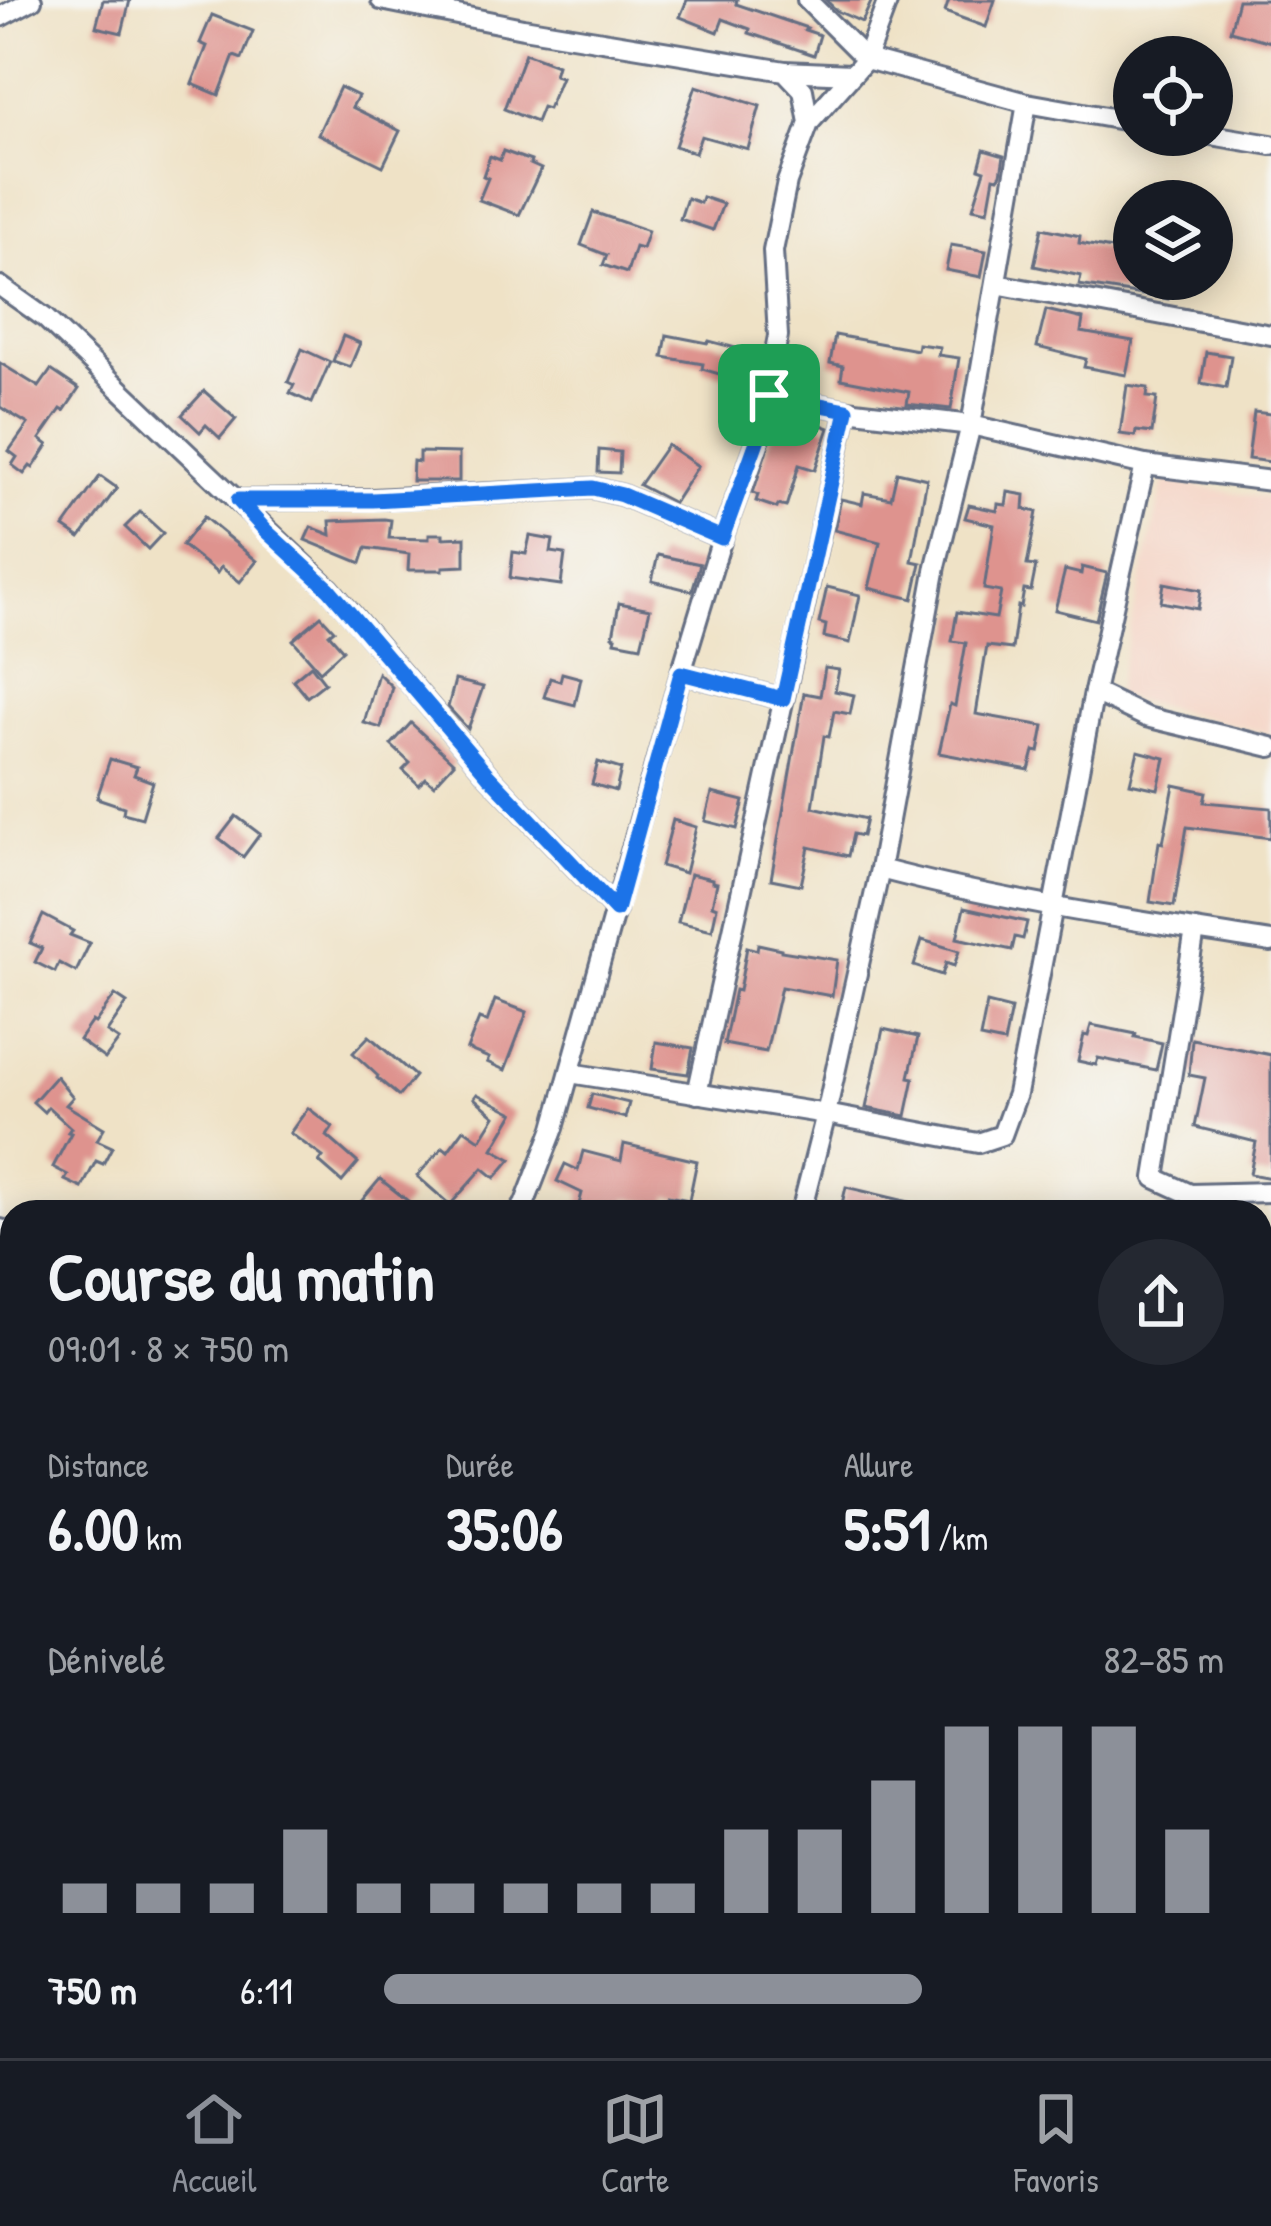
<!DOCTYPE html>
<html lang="fr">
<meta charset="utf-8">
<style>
:root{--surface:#171b24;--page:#242831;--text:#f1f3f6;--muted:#9ea1a6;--line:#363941;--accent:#8c9099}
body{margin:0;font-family:"Patrick Hand",sans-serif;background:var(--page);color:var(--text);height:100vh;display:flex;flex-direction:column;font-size:45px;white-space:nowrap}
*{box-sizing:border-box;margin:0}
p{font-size:39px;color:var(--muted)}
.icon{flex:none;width:66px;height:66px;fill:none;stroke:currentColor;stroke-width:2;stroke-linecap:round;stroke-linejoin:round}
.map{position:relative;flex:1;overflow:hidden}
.drawer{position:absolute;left:0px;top:1200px;width:1272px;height:858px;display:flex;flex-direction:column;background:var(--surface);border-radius:36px 36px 0 0;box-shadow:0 6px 30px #0003}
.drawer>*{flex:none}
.buttons{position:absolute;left:1113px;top:36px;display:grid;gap:24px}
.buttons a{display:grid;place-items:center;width:120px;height:120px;border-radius:50%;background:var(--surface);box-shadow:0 6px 30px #0003;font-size:60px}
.pin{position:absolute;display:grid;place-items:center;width:102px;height:102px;color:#fff;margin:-51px;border-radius:24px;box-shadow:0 6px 18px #0006}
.round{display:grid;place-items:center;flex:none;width:126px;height:126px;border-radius:63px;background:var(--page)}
.head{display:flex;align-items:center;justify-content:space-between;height:204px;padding:0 48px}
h1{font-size:66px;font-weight:700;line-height:90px}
.stats{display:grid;grid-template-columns:repeat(3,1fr);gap:18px;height:204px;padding:12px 48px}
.stats div{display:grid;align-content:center}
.stats b{font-size:60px;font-weight:700}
.stats small{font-size:33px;font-weight:400}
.stats p{font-size:33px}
.chart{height:336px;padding:24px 48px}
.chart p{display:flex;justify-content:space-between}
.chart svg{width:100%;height:216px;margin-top:12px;stroke:var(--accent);stroke-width:6}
ul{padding:0 48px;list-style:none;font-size:39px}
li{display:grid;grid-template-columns:192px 144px 1fr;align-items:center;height:90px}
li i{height:30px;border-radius:15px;background:var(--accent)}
.tabs{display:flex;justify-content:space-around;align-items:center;height:168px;border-top:3px solid var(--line);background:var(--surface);font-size:33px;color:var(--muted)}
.tabs a{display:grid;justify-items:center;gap:6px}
.tabs .current{color:var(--accent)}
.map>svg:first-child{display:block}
.built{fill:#f5d2c2}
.building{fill:#de938e}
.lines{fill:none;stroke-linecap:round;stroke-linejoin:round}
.minor-casing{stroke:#656e82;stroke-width:24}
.minor{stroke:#fff;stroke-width:18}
.route-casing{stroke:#fff;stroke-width:24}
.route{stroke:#1a73e8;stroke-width:15}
</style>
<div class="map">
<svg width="1271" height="2058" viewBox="0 0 1271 2058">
<rect width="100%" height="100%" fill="#f6f6f2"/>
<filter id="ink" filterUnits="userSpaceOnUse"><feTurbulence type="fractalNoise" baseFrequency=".00833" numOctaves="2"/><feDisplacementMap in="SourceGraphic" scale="24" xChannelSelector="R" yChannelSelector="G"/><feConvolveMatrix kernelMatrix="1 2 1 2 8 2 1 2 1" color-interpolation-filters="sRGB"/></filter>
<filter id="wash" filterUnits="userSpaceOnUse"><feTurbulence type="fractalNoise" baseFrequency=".004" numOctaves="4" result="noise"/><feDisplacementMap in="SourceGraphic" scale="48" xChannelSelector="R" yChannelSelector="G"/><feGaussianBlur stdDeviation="2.7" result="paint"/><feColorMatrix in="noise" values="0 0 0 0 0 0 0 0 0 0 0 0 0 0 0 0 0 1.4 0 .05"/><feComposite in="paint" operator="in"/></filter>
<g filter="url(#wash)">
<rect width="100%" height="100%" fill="#efe2c6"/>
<!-- built -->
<polygon class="built" points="1164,481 1271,499 1271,734 1115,695"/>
<g id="blocks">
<!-- building -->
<g class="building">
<polygon points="103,0 130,0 122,33 96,27"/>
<polygon points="687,0 737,0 736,4 807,28 805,30 820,35 814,55 749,33 750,29 723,19 718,32 680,17"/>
<polygon points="826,0 872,0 862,22 837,11"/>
<polygon points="949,0 995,0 986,27 945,12"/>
<polygon points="1238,0 1271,0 1271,42 1230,31"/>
<polygon points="212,15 253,31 242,59 234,56 219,95 192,84 207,46 200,43"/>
<polygon points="525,53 557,65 554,75 561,77 548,109 542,107 536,122 504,109"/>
<polygon points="696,86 760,106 748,149 701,136 695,153 675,146"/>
<polygon points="340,87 358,96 352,107 400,131 383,166 318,134"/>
<polygon points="984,150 1004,156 1001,174 998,178 994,177 988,211 973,208 985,170 979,168"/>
<polygon points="503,151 531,161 530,164 541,169 519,215 479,200 488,178 483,176 490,156 500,160"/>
<polygon points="702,197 723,204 713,230 680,219 687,198 700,203"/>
<polygon points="593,212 648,231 642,249 635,247 627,273 603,265 607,255 581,245"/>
<polygon points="1042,228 1080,236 1079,243 1117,250 1119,241 1134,244 1134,279 1171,279 1168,299 1079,285 1081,276 1034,266"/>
<polygon points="951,245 986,251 981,277 946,270"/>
<polygon points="1046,310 1083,319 1081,332 1133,341 1126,375 1084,367 1086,359 1037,347"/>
<polygon points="667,335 708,343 709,341 740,349 733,378 702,369 703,364 663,357"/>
<polygon points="835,335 917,350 918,344 940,347 938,355 959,358 951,409 907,404 909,392 841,379 843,366 830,363"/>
<polygon points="343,336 360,343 350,367 333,361"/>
<polygon points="302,349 330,362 312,403 290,393 294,385 288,382"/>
<polygon points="1206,352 1231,356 1226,388 1201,383"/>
<polygon points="0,363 39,387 51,370 79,389 64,411 61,409 40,439 48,445 33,468 30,466 24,474 12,465 17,457 9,451 28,424 0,407"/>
<polygon points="1127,385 1148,388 1147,397 1157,398 1152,433 1136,431 1135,436 1120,434"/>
<polygon points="204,391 236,419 220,438 206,425 200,432 182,415"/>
<polygon points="1254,412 1271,414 1271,462 1248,459"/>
<polygon points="808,420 829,428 815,470 799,465 786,507 778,505 777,508 756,501 758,495 753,493 776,421 804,431"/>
<polygon points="667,445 698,466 674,503 639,485"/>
<polygon points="599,450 620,452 619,473 598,472"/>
<polygon points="419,452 459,453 459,481 412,481 413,461 419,462"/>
<polygon points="897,472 927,479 912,561 921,563 913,599 869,588 880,542 834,530 841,499 862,504 864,493 891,498"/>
<polygon points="100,476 117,488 80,538 64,527"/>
<polygon points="1008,492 1025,495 1024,509 1037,512 1027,565 1036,566 1031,591 1024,590 1021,607 1018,606 1012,649 987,646 976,714 1044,726 1039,752 1034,751 1029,770 939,753 950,704 955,706 966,643 952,641 957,612 996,618 1001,592 984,589 994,525 965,518 969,505 997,511 998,504 1006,505"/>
<polygon points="140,512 163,533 148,549 125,527"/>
<polygon points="204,517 257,561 240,582 221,567 217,573 182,545"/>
<polygon points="384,519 391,520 389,538 429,539 429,534 443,534 443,538 465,537 465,566 443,567 443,570 408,570 409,554 366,548 361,563 305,540 311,527 331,535 330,521"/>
<polygon points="530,536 553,540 551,552 565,554 561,585 510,578 513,552 526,554"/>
<polygon points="658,555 700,564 692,591 652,581"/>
<polygon points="1082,567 1107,573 1096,620 1055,610 1065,570 1081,574"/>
<polygon points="1164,583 1201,590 1198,609 1161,602"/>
<polygon points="827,587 860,595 850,643 824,637 826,625 819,623"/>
<polygon points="619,603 650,609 641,646 615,641 616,637 613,636"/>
<polygon points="321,616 334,630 329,634 343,650 320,671 293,640"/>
<polygon points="311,665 325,683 307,697 293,680"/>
<polygon points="825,668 839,670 835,691 854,695 850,714 834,711 829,737 824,736 813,807 866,819 862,836 853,834 848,856 809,847 801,885 771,879 804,693 820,696"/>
<polygon points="378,673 392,687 381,728 364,723"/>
<polygon points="562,673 581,678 575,705 544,697 550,678 560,681"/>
<polygon points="455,680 483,687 468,729 448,707"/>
<polygon points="411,723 454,763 434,785 426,778 419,785 403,770 410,763 391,745"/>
<polygon points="1138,751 1165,758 1158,789 1130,783"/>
<polygon points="110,759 137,767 134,775 153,782 142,818 123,813 124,807 97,798"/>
<polygon points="598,762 621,769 616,791 592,784"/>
<polygon points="1174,785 1206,792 1204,802 1271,808 1271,838 1187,827 1174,906 1150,902 1159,842 1163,843"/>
<polygon points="712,793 744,801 737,829 705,821"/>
<polygon points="236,816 260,834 243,857 219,838"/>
<polygon points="673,820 696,827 685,873 661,866"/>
<polygon points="690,874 712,879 712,882 717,883 712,905 717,907 712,930 678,922"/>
<polygon points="964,908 1027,922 1023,939 1015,937 1012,950 957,938"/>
<polygon points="43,915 73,931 70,935 90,943 76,972 59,963 55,972 35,962 42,948 30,943"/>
<polygon points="922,940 959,951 954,966 946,963 942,975 914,966"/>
<polygon points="758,944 781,949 781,951 837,960 832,996 781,987 766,1052 724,1044 735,990 739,991 747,947 757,950"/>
<polygon points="115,995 127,1003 107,1032 119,1040 105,1059 79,1040 92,1021 95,1023"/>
<polygon points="495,1000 527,1012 505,1070 487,1062 489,1058 467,1049 479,1019 487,1022"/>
<polygon points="987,1003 1011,1009 1004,1043 980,1038"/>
<polygon points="1091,1025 1136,1034 1135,1037 1162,1043 1156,1070 1098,1058 1096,1065 1078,1061 1084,1035 1088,1036"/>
<polygon points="883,1029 918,1037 909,1077 914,1078 906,1116 866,1108"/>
<polygon points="369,1036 415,1076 399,1096 377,1078 378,1076 353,1053"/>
<polygon points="1192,1039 1271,1055 1271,1178 1250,1174 1256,1142 1195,1127 1205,1078 1189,1075"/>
<polygon points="656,1042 693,1048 688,1074 652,1069"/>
<polygon points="56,1076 73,1097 66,1105 104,1128 97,1140 112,1147 103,1164 96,1161 82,1188 65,1180 68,1175 53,1167 71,1133 68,1132 71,1128 48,1107 44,1112 33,1102"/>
<polygon points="477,1094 514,1113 493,1149 511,1159 495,1178 483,1168 450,1205 417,1176 443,1147 448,1151 464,1129 480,1140 495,1116 474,1098"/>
<polygon points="592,1094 629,1103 625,1118 588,1108"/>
<polygon points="308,1108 333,1127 327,1136 358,1163 342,1182 319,1162 323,1157 290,1133"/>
<polygon points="624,1144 697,1161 689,1200 668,1196 666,1206 627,1198 624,1212 577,1212 582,1193 557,1181 565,1164 578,1170 583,1151 621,1161"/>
<polygon points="380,1179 408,1201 399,1212 366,1212 358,1205"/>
<polygon points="846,1187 926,1206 925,1212 840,1212"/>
</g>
</g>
</g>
<g filter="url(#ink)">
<use href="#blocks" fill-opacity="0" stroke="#656e82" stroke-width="3"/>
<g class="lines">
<defs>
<g id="minor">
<polyline points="381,0 523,28 785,71 803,90 809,123"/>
<polyline points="807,0 866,59 1027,103 1134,122"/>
<polyline points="0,17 32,0"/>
<polyline points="785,71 851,74"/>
<polyline points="1211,135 1271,145"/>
<polyline points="996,284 1271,335"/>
<polyline points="0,286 45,318 330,589 488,775 616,910"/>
<polyline points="769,395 847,410 971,425 1145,465 1271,481"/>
<polyline points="238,500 373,499 593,488 622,495 722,538"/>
<polyline points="681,673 783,699"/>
<polyline points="1094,692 1146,717 1271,747"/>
<path d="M880 869C1008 903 1140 921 1271 942"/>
<polyline points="1195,930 1155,1178 1190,1194 1271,1192"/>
<polyline points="570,1073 826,1114 978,1143 1002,1135 1017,1094 1094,692 1145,465"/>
<polyline points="697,1094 847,410"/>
<polyline points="519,1212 524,1205 554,1128 681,673 722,538 760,433 778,336 773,251 787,182 809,123 866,59 888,0"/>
<polyline points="801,1212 826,1114 880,869 936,566 971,425 1027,103"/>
<polyline points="0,1229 12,1232"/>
<polyline points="0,1316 12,1313"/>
<polyline points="1260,1324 1271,1326"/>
<polyline points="1260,1556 1271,1547"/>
<polyline points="1260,1580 1271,1582"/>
<polyline points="434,2046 435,2058"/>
<polyline points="1105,2046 1110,2058"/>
<polyline points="214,2058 217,2046"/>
</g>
</defs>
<!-- minor casing -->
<use href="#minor" class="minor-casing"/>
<!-- minor -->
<use href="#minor" class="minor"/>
</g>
</g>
<g class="lines" filter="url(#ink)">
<defs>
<polygon id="route" points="769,395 847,410 783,699 681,673 616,910 488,775 329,589 266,531 238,500 373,500 593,488 622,495 722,538 760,433"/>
</defs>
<!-- route casing -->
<use href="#route" class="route-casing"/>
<!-- route -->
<use href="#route" class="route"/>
</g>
</svg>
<div class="buttons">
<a><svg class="icon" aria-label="locate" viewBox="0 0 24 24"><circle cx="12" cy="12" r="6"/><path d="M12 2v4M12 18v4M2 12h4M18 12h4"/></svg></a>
<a><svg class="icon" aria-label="layers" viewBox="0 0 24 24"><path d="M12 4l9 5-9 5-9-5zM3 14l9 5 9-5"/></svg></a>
</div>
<div class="pin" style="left:769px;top:395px;background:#1e9e55"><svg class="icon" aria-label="arrive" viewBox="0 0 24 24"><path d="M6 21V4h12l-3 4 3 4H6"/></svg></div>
<section class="drawer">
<div class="head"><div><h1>Course du matin</h1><p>09:01 · 8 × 750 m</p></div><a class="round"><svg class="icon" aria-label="share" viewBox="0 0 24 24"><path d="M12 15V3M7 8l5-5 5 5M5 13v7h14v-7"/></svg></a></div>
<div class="stats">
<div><p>Distance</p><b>6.00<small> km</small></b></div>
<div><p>Durée</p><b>35:06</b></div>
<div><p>Allure</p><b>5:51<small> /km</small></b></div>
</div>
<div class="chart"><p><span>Dénivelé</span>82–85 m</p>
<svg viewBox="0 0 160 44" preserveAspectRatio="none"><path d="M5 44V38M15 44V38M25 44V38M35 44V27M45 44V38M55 44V38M65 44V38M75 44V38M85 44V38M95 44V27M105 44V27M115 44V17M125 44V6M135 44V6M145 44V6M155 44V27"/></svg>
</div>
<ul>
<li><b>750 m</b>6:11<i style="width:64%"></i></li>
</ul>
</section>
</div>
<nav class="tabs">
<a class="current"><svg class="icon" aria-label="home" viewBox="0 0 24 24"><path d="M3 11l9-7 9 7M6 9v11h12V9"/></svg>Accueil</a>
<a><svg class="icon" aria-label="map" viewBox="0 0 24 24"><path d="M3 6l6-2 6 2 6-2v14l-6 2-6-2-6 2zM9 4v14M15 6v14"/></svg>Carte</a>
<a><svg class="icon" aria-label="saved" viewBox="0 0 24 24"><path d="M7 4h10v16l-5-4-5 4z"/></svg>Favoris</a>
</nav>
